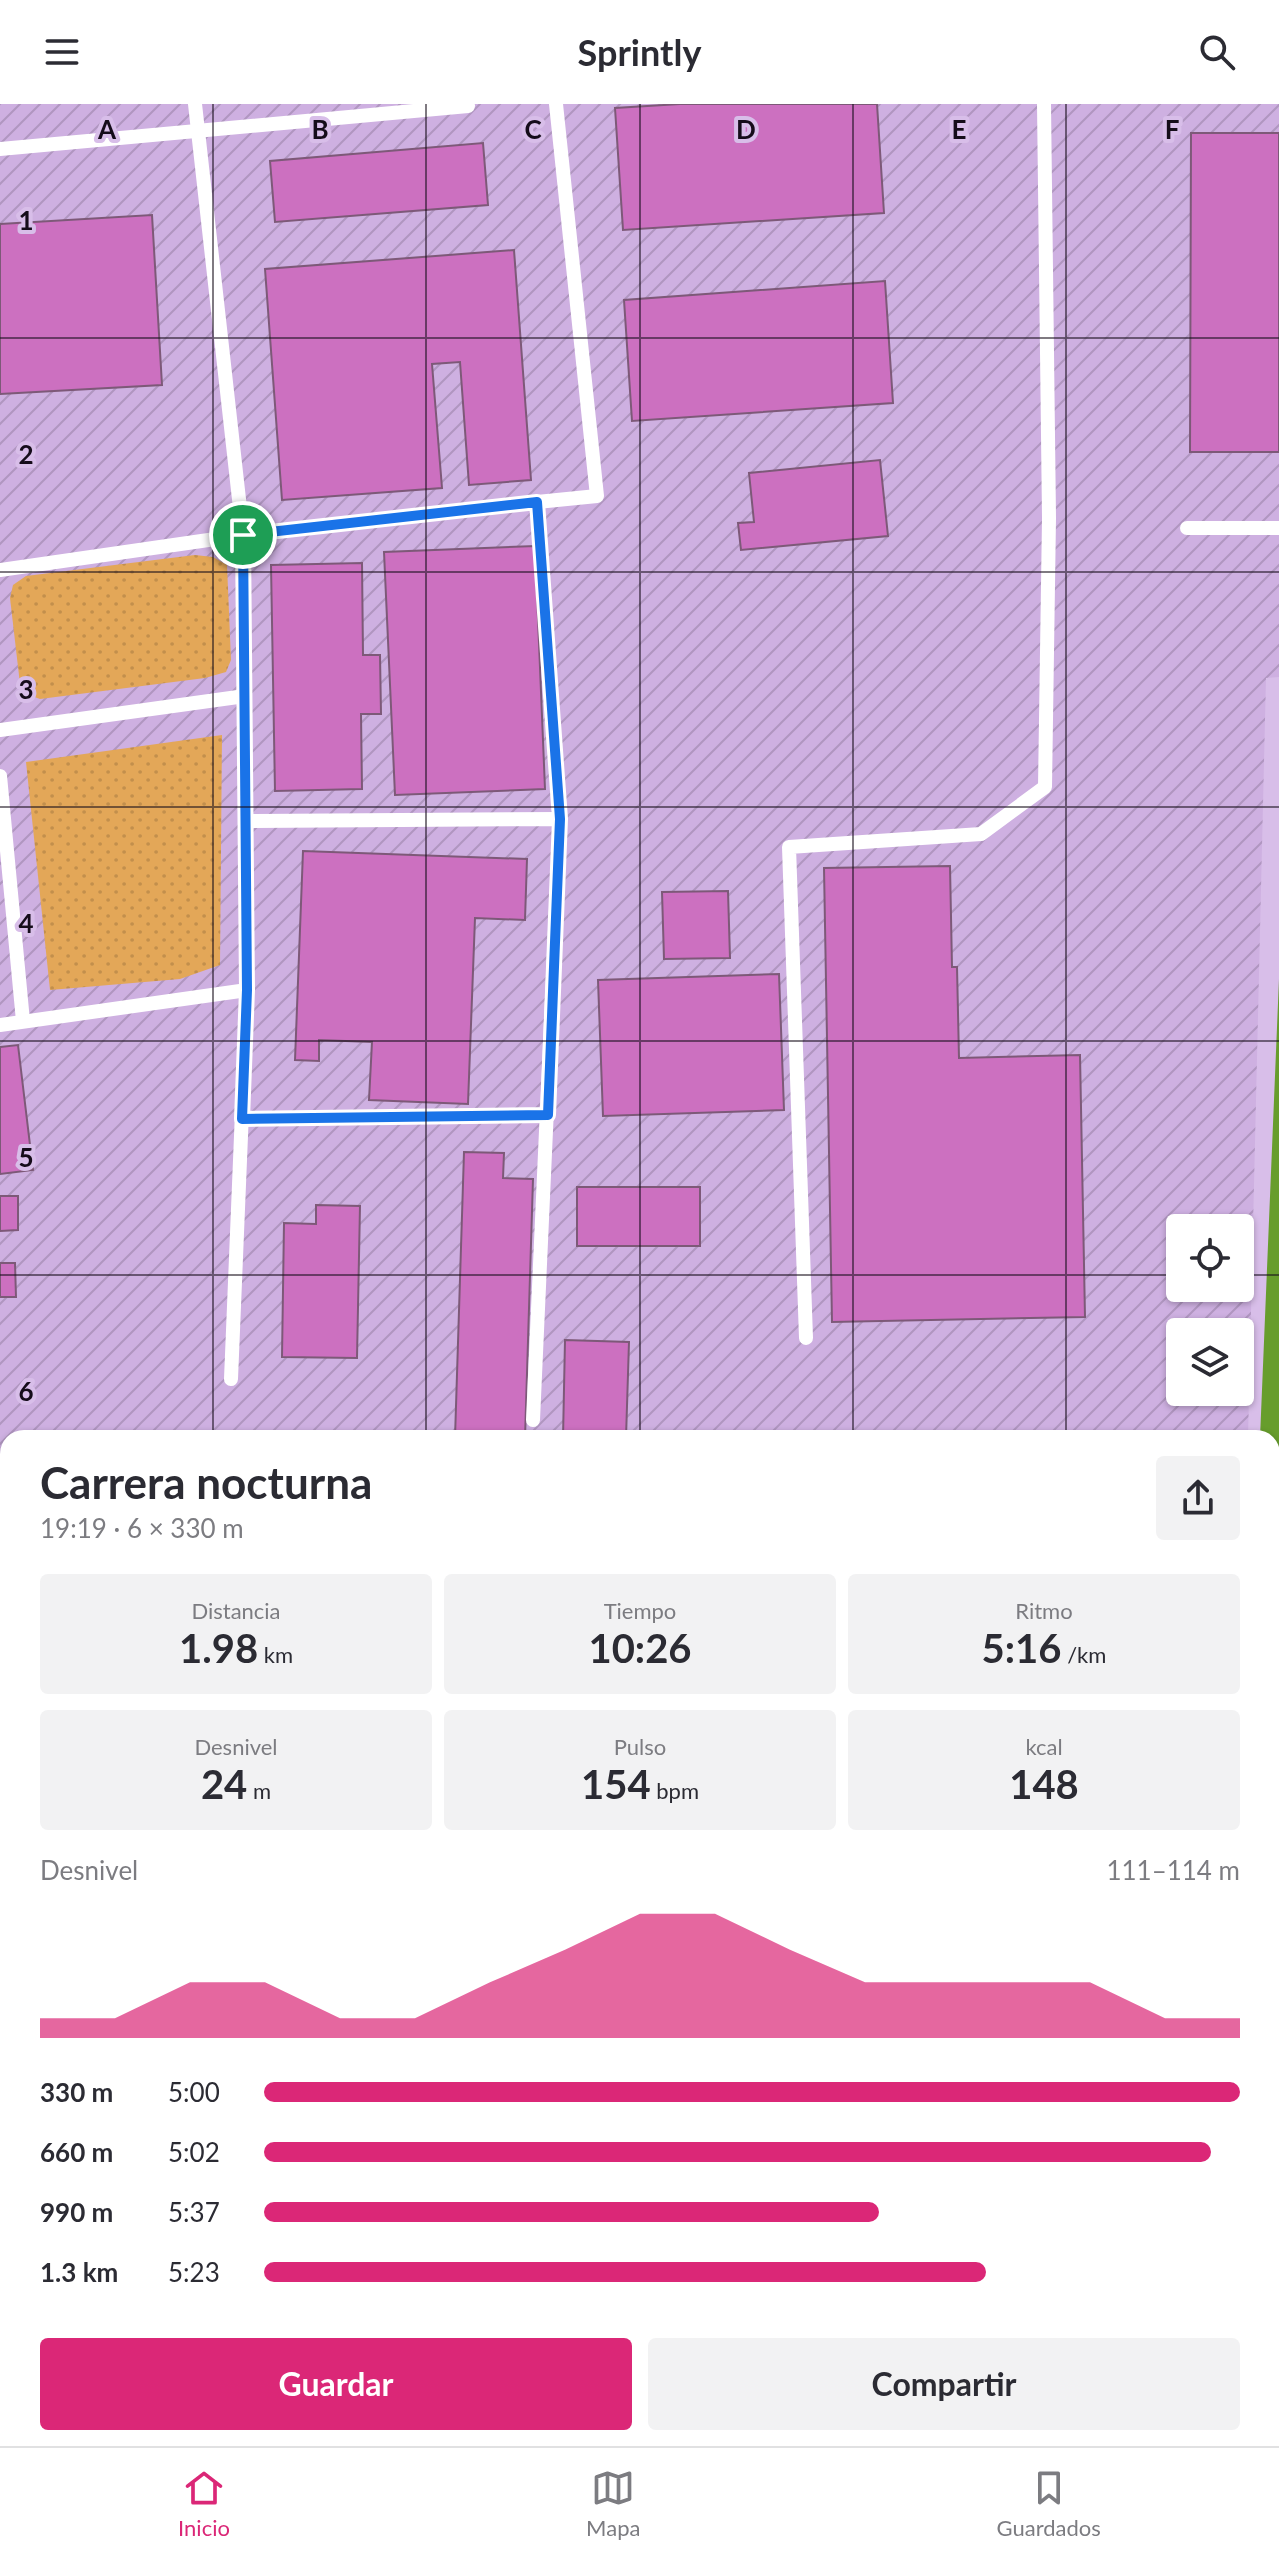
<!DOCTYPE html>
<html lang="es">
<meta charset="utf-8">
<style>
:root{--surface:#fff;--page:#f2f2f3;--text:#2b2b33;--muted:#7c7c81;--line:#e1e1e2;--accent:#db2777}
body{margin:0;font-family:Lato,sans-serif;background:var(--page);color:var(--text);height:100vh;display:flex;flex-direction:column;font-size:30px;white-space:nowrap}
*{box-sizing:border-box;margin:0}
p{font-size:26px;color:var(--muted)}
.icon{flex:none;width:44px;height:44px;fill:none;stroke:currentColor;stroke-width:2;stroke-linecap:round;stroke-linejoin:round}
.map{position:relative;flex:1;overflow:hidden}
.details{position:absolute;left:0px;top:1326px;width:1280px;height:1016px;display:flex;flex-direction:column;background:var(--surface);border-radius:24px 24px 0 0;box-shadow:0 2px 6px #0004}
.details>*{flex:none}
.buttons{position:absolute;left:1166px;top:1110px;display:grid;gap:16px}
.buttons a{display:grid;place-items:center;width:88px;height:88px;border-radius:8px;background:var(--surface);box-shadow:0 2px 6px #0004;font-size:40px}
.pin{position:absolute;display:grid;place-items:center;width:68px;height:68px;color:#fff;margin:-34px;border:4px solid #fff;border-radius:50%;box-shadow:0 2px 8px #0007}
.round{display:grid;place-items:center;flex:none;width:84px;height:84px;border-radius:8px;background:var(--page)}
.summary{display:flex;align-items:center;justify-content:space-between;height:136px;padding:0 40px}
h1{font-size:44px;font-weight:700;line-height:60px}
.stats{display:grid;grid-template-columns:repeat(3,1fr);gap:12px;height:136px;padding:8px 40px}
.stats div{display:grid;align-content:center;border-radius:8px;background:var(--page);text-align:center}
.stats b{font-size:40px;font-weight:700}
.stats small{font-size:22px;font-weight:400}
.stats p{font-size:22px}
.chart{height:224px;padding:16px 40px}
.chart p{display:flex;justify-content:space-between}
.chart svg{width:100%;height:144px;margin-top:8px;fill:var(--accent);opacity:.7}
.primary-button{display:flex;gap:16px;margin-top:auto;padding:16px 40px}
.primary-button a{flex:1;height:92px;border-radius:8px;background:var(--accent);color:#fff;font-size:32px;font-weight:700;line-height:92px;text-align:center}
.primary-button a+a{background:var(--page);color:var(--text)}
ul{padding:0 40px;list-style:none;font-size:26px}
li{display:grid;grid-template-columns:128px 96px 1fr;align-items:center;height:60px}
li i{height:20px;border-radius:10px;background:var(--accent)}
header{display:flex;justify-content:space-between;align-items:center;height:104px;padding:0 40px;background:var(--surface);font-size:36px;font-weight:700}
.tabs{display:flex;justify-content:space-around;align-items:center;height:112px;border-top:2px solid var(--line);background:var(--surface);font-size:22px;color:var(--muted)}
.tabs a{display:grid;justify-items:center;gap:4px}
.tabs .on{color:var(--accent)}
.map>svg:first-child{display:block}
.industrial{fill:url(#industrial-furrows);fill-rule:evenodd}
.grass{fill:url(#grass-dots)}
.water{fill:#679d2c}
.building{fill:#cc70c0;stroke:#7d5978;stroke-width:2}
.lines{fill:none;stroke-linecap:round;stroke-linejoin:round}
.lane{stroke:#fff;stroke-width:14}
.route-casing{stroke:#fff;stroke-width:16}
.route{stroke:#1a73e8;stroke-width:10}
.grid{fill:none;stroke:#150c1a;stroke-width:2;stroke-opacity:0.55}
.grid-label{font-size:26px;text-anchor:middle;font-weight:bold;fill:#150c1a;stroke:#d8bee9;stroke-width:8;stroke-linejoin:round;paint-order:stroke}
</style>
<header><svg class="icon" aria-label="menu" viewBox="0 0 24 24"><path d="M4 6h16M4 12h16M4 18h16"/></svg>Sprintly<svg class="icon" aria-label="search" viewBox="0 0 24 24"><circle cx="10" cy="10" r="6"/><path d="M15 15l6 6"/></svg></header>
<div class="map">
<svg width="1279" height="2342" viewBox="0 0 1279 2342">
<defs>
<pattern id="industrial-furrows" width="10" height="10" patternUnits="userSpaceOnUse" patternTransform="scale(2)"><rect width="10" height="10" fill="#ceb0e1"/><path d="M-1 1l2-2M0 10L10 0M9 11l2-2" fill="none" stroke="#b096c0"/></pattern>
<pattern id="grass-dots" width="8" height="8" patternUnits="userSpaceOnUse" patternTransform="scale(2)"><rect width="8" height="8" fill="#e3a758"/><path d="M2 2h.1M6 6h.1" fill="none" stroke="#c28f4c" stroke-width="1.8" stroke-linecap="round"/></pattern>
</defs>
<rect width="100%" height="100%" fill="#d8bee9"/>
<!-- industrial -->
<g class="industrial">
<path d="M0 0H1279V573L1266 574 1248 1334H8V1654L0 1650ZM1180 1124H1240V1184H1180ZM1180 1228H1240V1288H1180Z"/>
<polygon points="8,1877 8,2022 0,2045 0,1900"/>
</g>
<!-- grass -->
<g class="grass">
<polygon points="195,451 213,453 227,461 231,556 226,568 205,574 40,595 26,590 20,580 10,494 13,481 26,472"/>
<polygon points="222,631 220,861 180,875 50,886 26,658"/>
</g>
<!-- water -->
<g class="water">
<polygon points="1279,875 1279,2342 0,2342 0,2045 8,2022 8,2334 1272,2334 1272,1334 1260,1334"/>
<polygon points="0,1650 8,1654 8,1877 0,1900"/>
</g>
<!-- building -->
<g class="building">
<polygon points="680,0 877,0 884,109 623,126 615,4"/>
<polygon points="1191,29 1279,29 1279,348 1190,348"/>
<polygon points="483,39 488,101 275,118 270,57"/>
<polygon points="152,111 162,281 0,290 0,120"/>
<polygon points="514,146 531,376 469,381 460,258 432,260 442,384 282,396 265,165"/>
<polygon points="885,177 893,299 632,317 624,196"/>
<polygon points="880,356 888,432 741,446 738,419 754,418 749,369"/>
<polygon points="535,442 545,685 395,691 384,448"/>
<polygon points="362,459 363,551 380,551 381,610 361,610 362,685 275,687 271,461"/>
<polygon points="303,747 527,755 525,816 475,814 468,1000 369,996 372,938 319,936 319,957 295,956"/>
<polygon points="950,762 952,863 957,863 959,954 1080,951 1085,1213 832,1218 824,764"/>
<polygon points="728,787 730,854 664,855 662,788"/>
<polygon points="779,870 784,1006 603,1012 598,876"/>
<polygon points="18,941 33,1066 0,1070 0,943"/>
<polygon points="464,1048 504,1049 503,1074 533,1075 525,1334 455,1334"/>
<rect x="577" y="1083" width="123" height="59"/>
<polygon points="0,1092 18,1092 18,1126 0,1127"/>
<polygon points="316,1101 360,1102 357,1254 282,1253 284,1119 316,1120"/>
<polygon points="0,1159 15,1159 16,1193 0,1193"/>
<polygon points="565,1236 629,1238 626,1334 563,1334"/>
</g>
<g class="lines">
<!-- lane -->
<g class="lane">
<polyline points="195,0 243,431 247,886 231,1275"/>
<polyline points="0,45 468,2"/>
<polyline points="537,398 597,392 556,0"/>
<polyline points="1187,424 1279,424"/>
<polyline points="0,466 243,431 537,398 560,715"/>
<polyline points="0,626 245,592"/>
<polyline points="0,672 23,917"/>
<polyline points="246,717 560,715 533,1316"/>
<polyline points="0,921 247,886"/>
<polyline points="242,1015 548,1011"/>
<polyline points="806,1234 789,743 981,730 1045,683 1049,414 1044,0"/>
</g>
</g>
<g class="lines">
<defs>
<polygon id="route" points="537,398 560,715 548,1011 242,1015 247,886 243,431"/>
</defs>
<!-- route casing -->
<use href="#route" class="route-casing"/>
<!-- route -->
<use href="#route" class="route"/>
</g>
<!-- grid -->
<path class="grid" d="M213 0V1334M426 0V1334M640 0V1334M853 0V1334M1066 0V1334M0 234H1279M0 468H1279M0 703H1279M0 937H1279M0 1171H1180M1240 1171H1279M0 1405H8M1272 1405H1279M0 1639H8M1272 1639H1279M0 1874H8M1272 1874H1279M0 2108H8M1272 2108H1279M213 2334V2342M426 2334V2342M640 2334V2342M853 2334V2342M1066 2334V2342"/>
<g class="grid-label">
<text x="107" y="35">A</text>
<text x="320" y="35">B</text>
<text x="533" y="35">C</text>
<text x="746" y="35">D</text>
<text x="959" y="35">E</text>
<text x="1172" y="35">F</text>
<text x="26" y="126">1</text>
<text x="26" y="360">2</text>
<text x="26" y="595">3</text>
<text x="26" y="829">4</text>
<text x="26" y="1063">5</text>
<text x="26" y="1297">6</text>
</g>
</svg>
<div class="buttons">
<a><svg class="icon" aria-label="locate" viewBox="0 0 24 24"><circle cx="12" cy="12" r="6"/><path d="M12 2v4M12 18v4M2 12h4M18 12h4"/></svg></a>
<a><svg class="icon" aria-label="layers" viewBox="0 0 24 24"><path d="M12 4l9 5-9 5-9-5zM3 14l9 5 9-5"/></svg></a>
</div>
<div class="pin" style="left:243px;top:431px;background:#1e9e55"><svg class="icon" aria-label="arrive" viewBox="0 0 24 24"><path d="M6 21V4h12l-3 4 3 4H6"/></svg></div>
<section class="details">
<div class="summary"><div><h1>Carrera nocturna</h1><p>19:19 · 6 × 330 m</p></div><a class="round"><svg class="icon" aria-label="share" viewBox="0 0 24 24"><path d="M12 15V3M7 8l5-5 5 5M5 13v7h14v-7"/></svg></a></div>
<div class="stats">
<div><p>Distancia</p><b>1.98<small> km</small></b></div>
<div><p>Tiempo</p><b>10:26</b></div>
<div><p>Ritmo</p><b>5:16<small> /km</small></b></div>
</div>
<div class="stats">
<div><p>Desnivel</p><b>24<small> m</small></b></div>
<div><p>Pulso</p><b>154<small> bpm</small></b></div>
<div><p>kcal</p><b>148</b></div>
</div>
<div class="chart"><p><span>Desnivel</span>111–114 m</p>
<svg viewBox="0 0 160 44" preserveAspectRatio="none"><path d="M0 44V38L10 38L20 27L30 27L40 38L50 38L60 27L70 17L80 6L90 6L100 17L110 27L120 27L130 27L140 27L150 38L160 38V44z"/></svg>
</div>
<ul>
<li><b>330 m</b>5:00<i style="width:100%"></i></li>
<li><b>660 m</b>5:02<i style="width:97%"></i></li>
<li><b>990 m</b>5:37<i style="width:63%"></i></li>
<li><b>1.3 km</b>5:23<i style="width:74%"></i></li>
</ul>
<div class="primary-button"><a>Guardar</a><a>Compartir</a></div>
</section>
</div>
<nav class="tabs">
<a class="on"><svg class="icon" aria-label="home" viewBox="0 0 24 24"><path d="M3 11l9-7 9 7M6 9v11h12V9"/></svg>Inicio</a>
<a><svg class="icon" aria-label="map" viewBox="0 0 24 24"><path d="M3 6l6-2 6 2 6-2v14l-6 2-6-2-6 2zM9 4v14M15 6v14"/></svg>Mapa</a>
<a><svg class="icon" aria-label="saved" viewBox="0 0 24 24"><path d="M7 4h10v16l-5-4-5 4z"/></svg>Guardados</a>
</nav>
